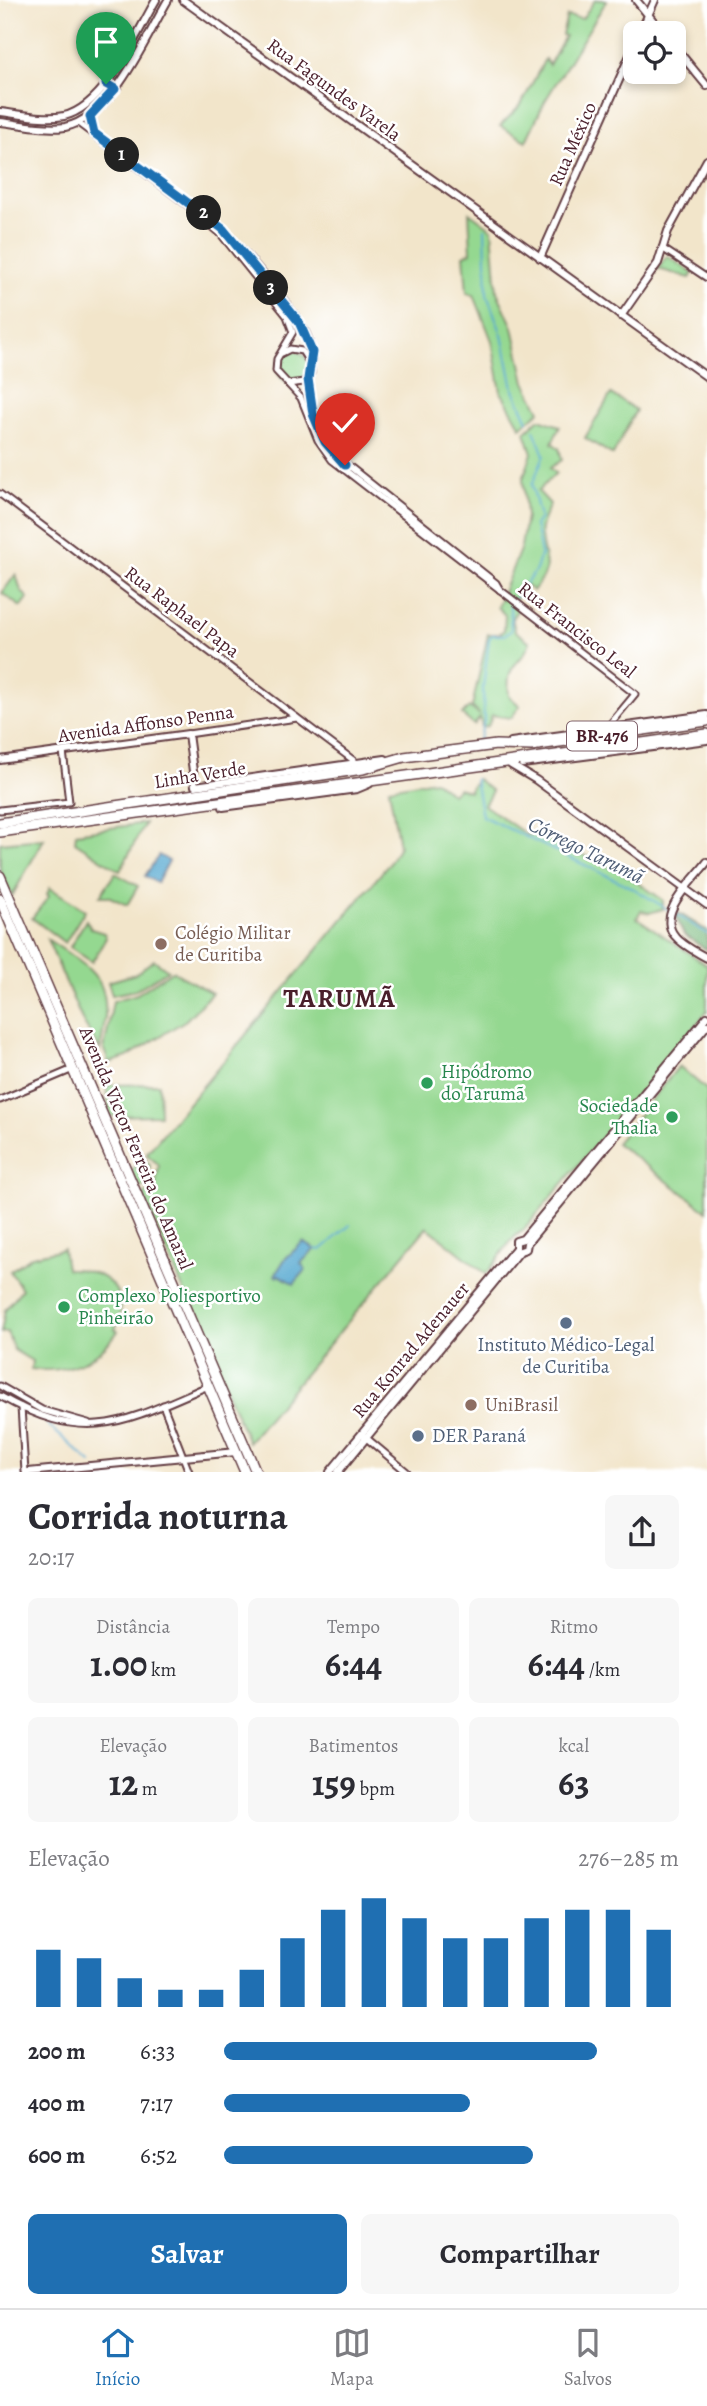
<!DOCTYPE html>
<html lang="pt">
<meta charset="utf-8">
<style>
:root{--surface:#fff;--page:#f7f7f7;--text:#2b2b33;--muted:#7c7c81;--line:#e1e1e2;--accent:#1f6fb2}
body{margin:0;font-family:Alegreya,serif;background:var(--page);color:var(--text);height:100vh;display:flex;flex-direction:column;font-size:26px;white-space:nowrap}
*{box-sizing:border-box;margin:0}
p{font-size:23px;color:var(--muted)}
.icon{flex:none;width:38px;height:38px;fill:none;stroke:currentColor;stroke-width:2;stroke-linecap:round;stroke-linejoin:round}
.map{position:relative;height:1472px;overflow:hidden}
.sheet{display:flex;flex-direction:column;background:var(--surface);flex:1}
.sheet>*{flex:none}
.controls{position:absolute;left:623px;top:21px;display:grid;gap:14px}
.controls a{display:grid;place-items:center;width:63px;height:63px;border-radius:10px;background:var(--surface);box-shadow:0 4px 10px #0003;font-size:35px}
.pin{position:absolute;display:grid;place-items:center;width:60px;height:60px;color:#fff;margin:-72px -30px;border-radius:50% 50% 50% 0;rotate:-45deg;box-shadow:0 0 7px #0007}
.pin .icon{rotate:45deg}
.km{position:absolute;width:35px;height:35px;margin:-18px;border-radius:50%;background:#222;color:#fff;font-size:19px;line-height:35px;text-align:center}
.round{display:grid;place-items:center;flex:none;width:74px;height:74px;border-radius:10px;background:var(--page)}
.headline{display:flex;align-items:center;justify-content:space-between;height:119px;padding:0 28px}
h1{font-size:38px;font-weight:700;line-height:52px}
.metrics{display:grid;grid-template-columns:repeat(3,1fr);gap:10px;height:119px;padding:7px 28px}
.metrics div{display:grid;align-content:center;border-radius:10px;background:var(--page);text-align:center}
.metrics b{font-size:35px;font-weight:700}
.metrics small{font-size:19px;font-weight:400}
.metrics p{font-size:19px}
.chart{height:196px;padding:14px 28px}
.chart p{display:flex;justify-content:space-between}
.chart svg{width:100%;height:126px;margin-top:7px;stroke:var(--accent);stroke-width:6}
.action{display:flex;gap:14px;margin-top:auto;padding:14px 28px}
.action a{flex:1;height:80px;border-radius:10px;background:var(--accent);color:#fff;font-size:28px;font-weight:700;line-height:80px;text-align:center}
.action a+a{background:var(--page);color:var(--text)}
ul{padding:0 28px;list-style:none;font-size:23px}
li{display:grid;grid-template-columns:112px 84px 1fr;align-items:center;height:52px}
li i{height:18px;border-radius:9px;background:var(--accent)}
.tab-bar{display:flex;justify-content:space-around;align-items:center;height:98px;border-top:2px solid var(--line);background:var(--surface);font-size:19px;color:var(--muted)}
.tab-bar a{display:grid;justify-items:center;gap:4px}
.tab-bar .on{color:var(--accent)}
.map>svg:first-child{display:block}
.green{fill:#94d890;stroke:#6f7c5e;stroke-width:2}
.forest{fill:#77b87a;stroke:#606c52;stroke-width:2}
.water{fill:#54a8d0;stroke:#4f647e;stroke-width:2}
.lines{fill:none;stroke-linecap:round;stroke-linejoin:round}
.stream{stroke:#54a8d0;stroke-width:2}
.tertiary-casing{stroke:#633d43;stroke-width:9}
.secondary-casing{stroke:#633d43;stroke-width:10}
.trunk-casing{stroke:#633d43;stroke-width:12}
.tertiary{stroke:#fff;stroke-width:5}
.secondary{stroke:#fff;stroke-width:6}
.trunk{stroke:#fff;stroke-width:9}
.route-casing{stroke:#fff;stroke-width:14}
.route{stroke:#1f6fb2;stroke-width:9}
.education-dot{fill:#8d6e63;stroke:#fff;stroke-width:2.5}
.leisure-dot{fill:#2e9e5b;stroke:#fff;stroke-width:2.5}
.service-dot{fill:#5c6f8a;stroke:#fff;stroke-width:2.5}
.labels{text-anchor:middle;dominant-baseline:central;stroke-width:5;stroke-linejoin:round;paint-order:stroke}
.shield{fill:#fff;stroke:#80626b;stroke-width:2}
.shield-label{font-size:18px;font-weight:bold;fill:#4a1f2b}
.street-label{font-size:19px;fill:#4a1f2b;stroke:#fff}
.education-label{font-size:19px;fill:#785e54;stroke:#fff;text-anchor:start}
.leisure-label{font-size:19px;fill:#27864d;stroke:#fff;text-anchor:start}
.service-label{font-size:19px;fill:#4e5e75;stroke:#fff}
.water-label{font-size:21px;font-style:italic;fill:#4e5d75;stroke:#fff}
.district-label{font-size:26px;font-weight:bold;letter-spacing:2px;fill:#4a1f2b;stroke:#fff}
</style>
<div class="map">
<svg width="707" height="1472" viewBox="0 0 707 1472">
<rect width="100%" height="100%" fill="#fff"/>
<filter id="ink" filterUnits="userSpaceOnUse"><feTurbulence type="fractalNoise" baseFrequency=".0143" numOctaves="2"/><feDisplacementMap in="SourceGraphic" scale="14" xChannelSelector="R" yChannelSelector="G"/><feConvolveMatrix kernelMatrix="1 2 1 2 8 2 1 2 1" color-interpolation-filters="sRGB"/></filter>
<filter id="wash" filterUnits="userSpaceOnUse"><feTurbulence type="fractalNoise" baseFrequency=".00686" numOctaves="4" result="noise"/><feDisplacementMap in="SourceGraphic" scale="28" xChannelSelector="R" yChannelSelector="G"/><feGaussianBlur stdDeviation="1.57" result="paint"/><feColorMatrix in="noise" values="0 0 0 0 0 0 0 0 0 0 0 0 0 0 0 0 0 1.4 0 .05"/><feComposite in="paint" operator="in"/></filter>
<g filter="url(#wash)">
<rect width="100%" height="100%" fill="#f2e5ca"/>
<!-- green -->
<g class="green">
<polygon points="595,0 607,0 545,101 526,141 500,126 521,105 545,59 549,65 565,36 562,35 567,16 582,19"/>
<polygon points="469,212 492,229 497,292 513,327 525,382 540,411 521,427 501,392 492,341 474,295 467,293 464,255 471,252"/>
<polygon points="667,256 693,273 690,278 658,269"/>
<circle cx="293" cy="367" r="16"/>
<polygon points="611,394 636,410 613,455 585,438"/>
<path d="M539 419 560 426 552 443 559 448 562 460 550 468 556 473 538 491 550 504C546 515 539 525 541 536 544 566 554 564 533 591L526 586 513 603 519 608 512 618 515 631 530 642C522 667 505 659 509 696L520 706 511 718 492 715 488 726 482 727 480 718 474 725 462 715 469 707 480 715 472 707 488 634H499L504 630 505 615 497 607 521 547 526 517 523 479 532 453 525 432Z"/>
<polygon points="16,574 21,591 28,598 21,607 2,593"/>
<path d="M477 779 492 791 484 805 527 835 535 834 621 871 663 900V909L649 913 641 911 637 918 707 965V1012L523 1231C512 1235 496 1263 486 1274L427 1227 248 1442 143 1195 155 1188 159 1165 146 1154 389 864 399 846 389 788 434 780 452 794 458 788 469 791Z"/>
<polygon points="145,823 120,871 75,842 76,833"/>
<polygon points="44,839 12,896 0,869 0,843"/>
<polygon points="115,873 138,886 127,905 108,896 100,896"/>
<polygon points="50,888 85,910 65,943 32,918 49,896 47,894"/>
<polygon points="86,920 91,929 104,933 106,938 92,962 70,947"/>
<path d="M47 939C102 976 114 981 100 1050L83 1022Z"/>
<polygon points="154,960 168,970 136,990 112,995 108,982 135,974"/>
<polygon points="172,971 212,993 186,1020 127,1057 109,1063 104,1050 113,1001 137,994"/>
<polygon points="679,1066 707,1090 707,1211 616,1143"/>
<polygon points="159,1084 160,1115 109,1116 107,1085"/>
<polygon points="143,1158 150,1165 148,1184 138,1189 131,1171"/>
<path d="M63 1249 66 1269C102 1267 134 1291 115 1329L118 1331C98 1361 66 1374 31 1369L32 1361 14 1350 7 1332 1 1333 5 1310 22 1289 10 1271 32 1256Z"/>
</g>
<!-- forest -->
<polygon class="forest" points="679,913 707,931 707,950 684,935 676,917"/>
<!-- water -->
<g class="water">
<polygon points="159,855 169,861 157,883 145,876"/>
<polygon points="303,1242 315,1249 301,1263 306,1270 294,1284 279,1275 277,1277 275,1275 285,1259"/>
</g>
<g class="lines">
<!-- stream -->
<g class="stream">
<polyline points="485,229 487,295 502,335 513,388 528,421"/>
<polyline points="515,598 536,570 541,554 535,525 540,518 532,485 544,455 534,430"/>
<polyline points="478,744 484,721 483,688 489,639 492,635 504,635 511,631 510,605"/>
<polyline points="475,779 482,816 631,887 669,910"/>
<polyline points="674,913 707,934"/>
<polyline points="315,1249 321,1250 350,1225"/>
<polyline points="0,1392 15,1400"/>
<polyline points="47,1424 91,1463"/>
</g>
</g>
</g>
<g filter="url(#ink)">
<g class="lines">
<defs>
<g id="tertiary">
<polyline points="78,123 190,207 220,233 287,316 293,332 277,359 276,371 301,398 318,440 332,460 635,694 606,729"/>
<path d="M190 207C218 214 292 305 306 333 311 343 312 353 311 365"/>
<polyline points="662,248 707,278"/>
<polyline points="282,353 290,349 302,351 311,365 311,373 304,382 288,384"/>
<path d="M308 379C311 407 316 432 335 455L496 583 500 590"/>
<polyline points="0,494 357,763"/>
<polyline points="188,734 297,718"/>
<polyline points="0,810 69,802 63,751"/>
<polyline points="0,1100 73,1069"/>
<polyline points="0,1386 42,1410 88,1423"/>
<path d="M0 1396C87 1446 124 1422 208 1386"/>
<polyline points="163,1405 189,1472"/>
<polyline points="21,1407 25,1472"/>
<polyline points="364,1436 407,1472"/>
</g>
<g id="secondary">
<polyline points="183,0 707,377"/>
<polyline points="636,0 663,33"/>
<polyline points="640,33 655,0"/>
<polyline points="674,46 707,86"/>
<path d="M0 112C20 114 44 120 64 116 106 106 136 34 156 0"/>
<path d="M0 122C20 124 44 130 65 127 113 117 145 39 168 0"/>
<polyline points="540,258 635,44"/>
<polyline points="621,316 658,263 668,231 707,160"/>
<polyline points="511,742 707,715"/>
<polyline points="0,760 188,734 195,786 385,759"/>
<polyline points="522,764 707,740"/>
<polyline points="511,765 536,780 707,905"/>
<polyline points="223,807 357,789 369,784"/>
<path d="M707 862C694 880 655 913 675 936 683 946 697 952 707 958"/>
<polyline points="28,1472 236,1452"/>
<polyline points="330,1472 516,1248 516,1241 523,1239 707,1017"/>
<polyline points="338,1472 520,1251 526,1249 527,1243 707,1025"/>
</g>
<g id="trunk">
<polyline points="0,823 363,769 404,757 496,745 531,746 707,721"/>
<path d="M0 832C236 799 471 768 707 734"/>
<polyline points="0,876 256,1472"/>
<polyline points="0,899 245,1472"/>
</g>
</defs>
<!-- tertiary casing -->
<use href="#tertiary" class="tertiary-casing"/>
<!-- secondary casing -->
<use href="#secondary" class="secondary-casing"/>
<!-- trunk casing -->
<use href="#trunk" class="trunk-casing"/>
<!-- tertiary -->
<use href="#tertiary" class="tertiary"/>
<!-- secondary -->
<use href="#secondary" class="secondary"/>
<!-- trunk -->
<use href="#trunk" class="trunk"/>
</g>
</g>
<g class="lines" filter="url(#ink)">
<defs>
<polyline id="route" points="106,84 115,89 90,116 94,133 223,229 299,322 312,352 308,379 313,414 325,442 345,465"/>
</defs>
<!-- route casing -->
<use href="#route" class="route-casing"/>
<!-- route -->
<use href="#route" class="route"/>
</g>
<!-- markers -->
<g class="education-dot">
<circle cx="161" cy="944" r="7"/>
<circle cx="471" cy="1405" r="7"/>
</g>
<g class="leisure-dot">
<circle cx="427" cy="1083" r="7"/>
<circle cx="672" cy="1117" r="7"/>
<circle cx="64" cy="1307" r="7"/>
</g>
<g class="service-dot">
<circle cx="566" cy="1323" r="7"/>
<circle cx="418" cy="1436" r="7"/>
</g>
<g class="labels">
<!-- shield labels -->
<rect class="shield" x="567" y="721.5" width="70" height="29" rx="5"/>
<g class="shield-label">
<text x="602" y="736">BR-476</text>
</g>
<!-- street labels -->
<g class="street-label">
<text transform="translate(334 90) rotate(36)">Rua Fagundes Varela</text>
<text transform="translate(573 144) rotate(-66)">Rua México</text>
<text transform="translate(182 612) rotate(37)">Rua Raphael Papa</text>
<text transform="translate(577 630) rotate(38)">Rua Francisco Leal</text>
<text transform="translate(146 724) rotate(-8)">Avenida Affonso Penna</text>
<text transform="translate(200 775) rotate(-9)">Linha Verde</text>
<text transform="translate(136 1148) rotate(67)">Avenida Victor Ferreira do Amaral</text>
<text transform="translate(411 1350) rotate(-50)">Rua Konrad Adenauer</text>
</g>
<!-- education labels -->
<g class="education-label">
<text x="175" y="933">Colégio Militar<tspan x="175" dy="22">de Curitiba</tspan></text>
<text x="485" y="1405">UniBrasil</text>
</g>
<!-- leisure labels -->
<g class="leisure-label">
<text x="441" y="1072">Hipódromo<tspan x="441" dy="22">do Tarumã</tspan></text>
<text x="658" y="1106" text-anchor="end">Sociedade<tspan x="658" dy="22">Thalia</tspan></text>
<text x="78" y="1296">Complexo Poliesportivo<tspan x="78" dy="22">Pinheirão</tspan></text>
</g>
<!-- service labels -->
<g class="service-label">
<text x="566" y="1345">Instituto Médico-Legal<tspan x="566" dy="22">de Curitiba</tspan></text>
<text x="432" y="1436" text-anchor="start">DER Paraná</text>
</g>
<!-- water labels -->
<g class="water-label">
<text transform="translate(586 850) rotate(26)">Córrego Tarumã</text>
</g>
<!-- district labels -->
<g class="district-label">
<text x="340" y="998">TARUMÃ</text>
</g>
</g>
</svg>
<div class="controls">
<a><svg class="icon" aria-label="locate" viewBox="0 0 24 24"><circle cx="12" cy="12" r="6"/><path d="M12 2v4M12 18v4M2 12h4M18 12h4"/></svg></a>
</div>
<div class="pin" style="left:106px;top:84px;background:#1e9e55"><svg class="icon" aria-label="arrive" viewBox="0 0 24 24"><path d="M6 21V4h12l-3 4 3 4H6"/></svg></div>
<div class="pin" style="left:345px;top:465px;background:#d93025"><svg class="icon" aria-label="check" viewBox="0 0 24 24"><path d="M5 12l5 5 9-10"/></svg></div>
<b class="km" style="left:122px;top:155px">1</b>
<b class="km" style="left:204px;top:213px">2</b>
<b class="km" style="left:271px;top:288px">3</b>
</div>
<section class="sheet">
<div class="headline"><div><h1>Corrida noturna</h1><p>20:17</p></div><a class="round"><svg class="icon" aria-label="share" viewBox="0 0 24 24"><path d="M12 15V3M7 8l5-5 5 5M5 13v7h14v-7"/></svg></a></div>
<div class="metrics">
<div><p>Distância</p><b>1.00<small> km</small></b></div>
<div><p>Tempo</p><b>6:44</b></div>
<div><p>Ritmo</p><b>6:44<small> /km</small></b></div>
</div>
<div class="metrics">
<div><p>Elevação</p><b>12<small> m</small></b></div>
<div><p>Batimentos</p><b>159<small> bpm</small></b></div>
<div><p>kcal</p><b>63</b></div>
</div>
<div class="chart"><p><span>Elevação</span>276–285 m</p>
<svg viewBox="0 0 160 44" preserveAspectRatio="none"><path d="M5 44V24M15 44V27M25 44V34M35 44V38M45 44V38M55 44V31M65 44V20M75 44V10M85 44V6M95 44V13M105 44V20M115 44V20M125 44V13M135 44V10M145 44V10M155 44V17"/></svg>
</div>
<ul>
<li><b>200 m</b>6:33<i style="width:82%"></i></li>
<li><b>400 m</b>7:17<i style="width:54%"></i></li>
<li><b>600 m</b>6:52<i style="width:68%"></i></li>
</ul>
<div class="action"><a>Salvar</a><a>Compartilhar</a></div>
</section>
<nav class="tab-bar">
<a class="on"><svg class="icon" aria-label="home" viewBox="0 0 24 24"><path d="M3 11l9-7 9 7M6 9v11h12V9"/></svg>Início</a>
<a><svg class="icon" aria-label="map" viewBox="0 0 24 24"><path d="M3 6l6-2 6 2 6-2v14l-6 2-6-2-6 2zM9 4v14M15 6v14"/></svg>Mapa</a>
<a><svg class="icon" aria-label="saved" viewBox="0 0 24 24"><path d="M7 4h10v16l-5-4-5 4z"/></svg>Salvos</a>
</nav>
